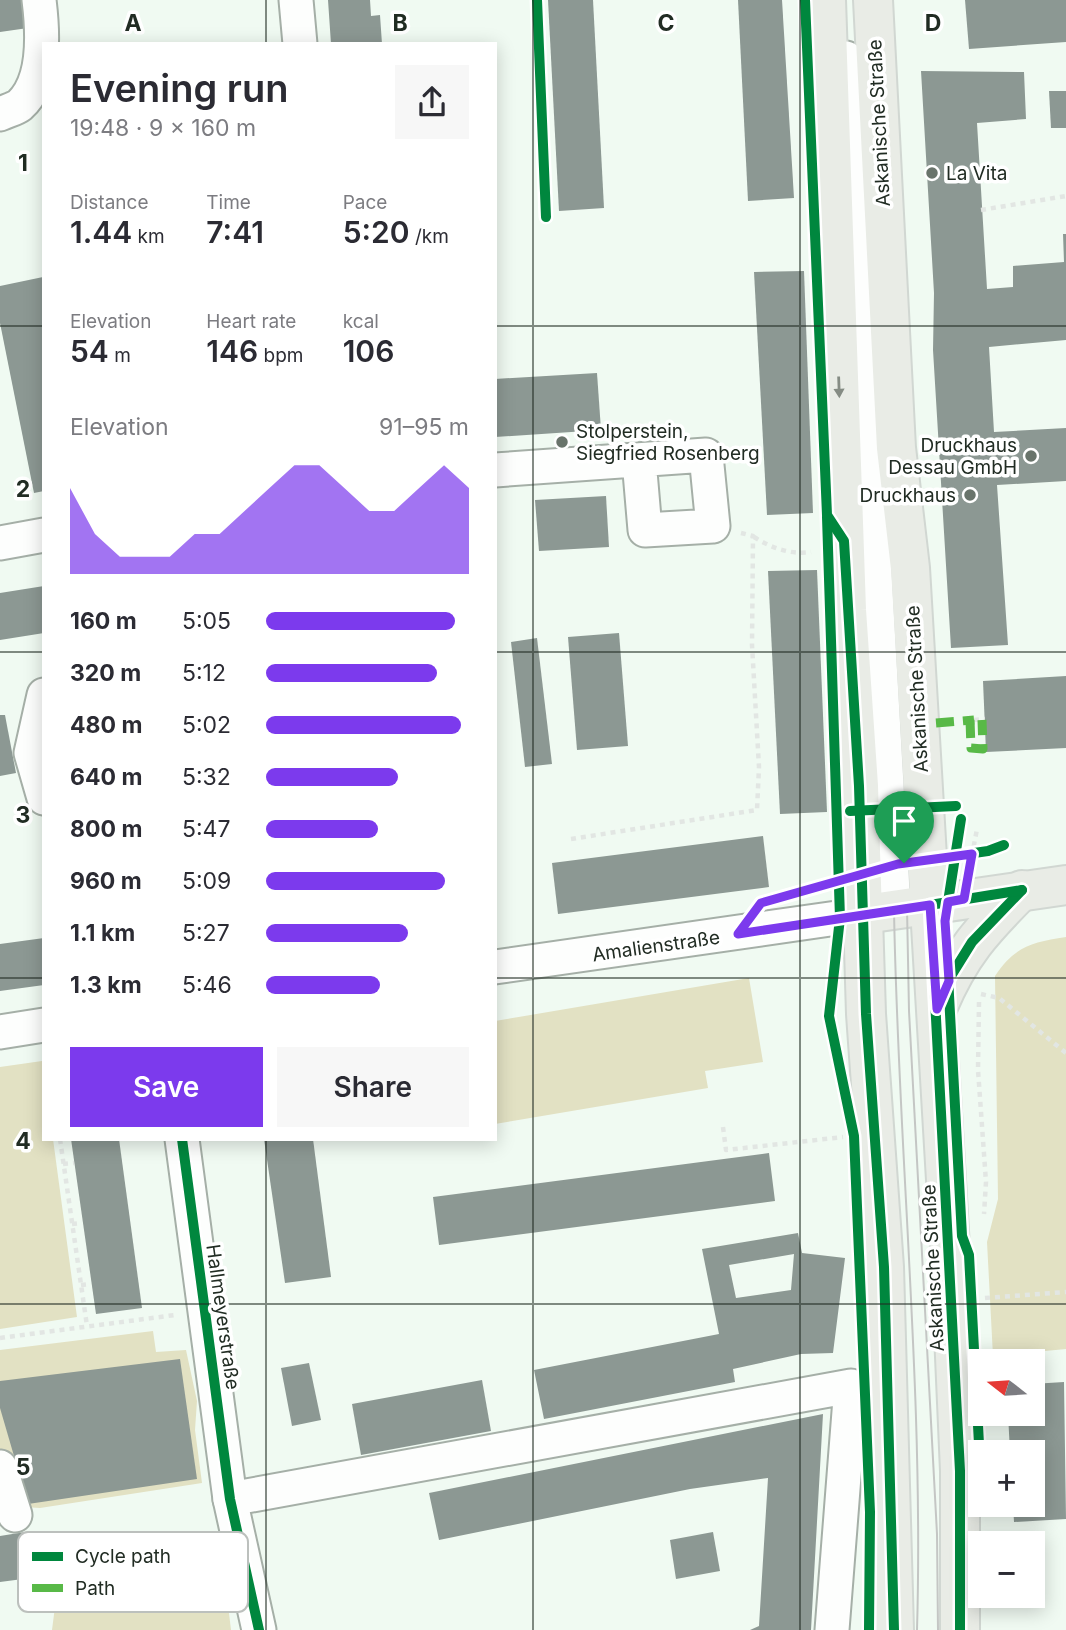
<!DOCTYPE html>
<meta charset="utf-8">
<style>
:root{--surface:#fff;--page:#f7f7f7;--text:#2b2b33;--muted:#7c7c81;--accent:#7c3aed}
body{margin:0;font-family:Inter,sans-serif;background:var(--page);color:var(--text);height:100vh;display:flex;flex-direction:column;font-size:26px;white-space:nowrap}
*{box-sizing:border-box;margin:0}
p{font-size:23px;color:var(--muted)}
.icon{flex:none;width:38px;height:38px;fill:none;stroke:currentColor;stroke-width:2;stroke-linecap:round;stroke-linejoin:round}
.map{position:relative;flex:1;overflow:hidden}
.side{position:absolute;left:42px;top:42px;width:455px;height:1099px;display:flex;flex-direction:column;background:var(--surface);border-radius:0px;box-shadow:0 4px 18px #0003}
.side>*{flex:none}
.needle{width:46px;rotate:287deg}
.tools{position:absolute;left:968px;top:1349px;display:grid;gap:14px}
.tools a{display:grid;place-items:center;width:77px;height:77px;border-radius:0px;background:var(--surface);box-shadow:0 4px 18px #0003;font-size:35px}
.pin{position:absolute;display:grid;place-items:center;width:60px;height:60px;color:#fff;margin:-72px -30px;border-radius:50% 50% 50% 0;rotate:-45deg;box-shadow:0 0 7px #0007}
.pin .icon{rotate:45deg}
.round{display:grid;place-items:center;flex:none;width:74px;height:74px;border-radius:0px;background:var(--page)}
.overview{display:flex;align-items:center;justify-content:space-between;height:119px;padding:0 28px}
h1{font-size:38px;font-weight:600;line-height:52px}
.figures{display:grid;grid-template-columns:repeat(3,1fr);gap:10px;height:119px;padding:7px 28px}
.figures div{display:grid;align-content:center}
.figures b{font-size:30px;font-weight:600}
.figures small{font-size:19px;font-weight:400}
.figures p{font-size:19px}
.chart{height:196px;padding:14px 28px}
.chart p{display:flex;justify-content:space-between}
.chart svg{width:100%;height:126px;margin-top:7px;fill:var(--accent);opacity:.7}
.action{display:flex;gap:14px;margin-top:auto;padding:14px 28px}
.action a{flex:1;height:80px;border-radius:0px;background:var(--accent);color:#fff;font-size:28px;font-weight:600;line-height:80px;text-align:center}
.action a+a{background:var(--page);color:var(--text)}
ul{padding:0 28px;list-style:none;font-size:23px}
li{display:grid;grid-template-columns:112px 84px 1fr;align-items:center;height:52px}
li i{height:18px;border-radius:9px;background:var(--accent)}
.map>svg:first-child{display:block}
.green{fill:#e2e1c3}
.building{fill:#8c9893;fill-rule:evenodd}
.lines{fill:none;stroke-linecap:round;stroke-linejoin:round}
.minor-casing{stroke:#a5afa7;stroke-width:37}
.major-casing{stroke:#d1d7d2;stroke-width:42}
.path{stroke:#e2e6e3;stroke-width:4.5;stroke-dasharray:5 5;stroke-linecap:butt}
.minor{stroke:#fdfefd;stroke-width:33}
.major{stroke:#e9ece6;stroke-width:38}
.tram{stroke:#c4c6c4;stroke-width:2}
.quiet{stroke:#58b947;stroke-width:9;stroke-dasharray:18 9;stroke-linecap:butt}
.cycleway-casing{stroke:#fff;stroke-width:15}
.cycleway{stroke:#00873e;stroke-width:10}
.oneway{fill:#858c84}
.route-casing{stroke:#fff;stroke-width:14}
.route{stroke:#7c3aed;stroke-width:9}
.grid{fill:none;stroke:#212c23;stroke-width:2;stroke-opacity:0.55}
.poi-dot{fill:#69746b;stroke:#fff;stroke-width:2.5}
.labels{text-anchor:middle;dominant-baseline:central;stroke-width:7;stroke-linejoin:round;paint-order:stroke}
.street-label{font-size:19px;fill:#212c23;stroke:#fff}
.poi-label{font-size:19px;fill:#212c23;stroke:#fff;text-anchor:start}
.key{fill:#fff;stroke:#bcc0bd;stroke-width:2}
.key-label{font-size:19px;fill:#212c23}
.grid-label{font-size:23px;text-anchor:middle;font-weight:bold;fill:#212c23;stroke:#fff;stroke-width:7;stroke-linejoin:round;paint-order:stroke}
</style>
<div class="map">
<svg width="1066" height="1630" viewBox="0 0 1066 1630">
<rect width="100%" height="100%" fill="#f0faf2"/>
<!-- green -->
<g class="green">
<path d="M1066 937V1349L993 1356 987 1242 998 1199 995 976C1014 947 1032 942 1066 937Z"/>
<polygon points="749,978 763,1062 705,1071 708,1088 495,1124 495,1021"/>
<polygon points="42,1061 44,1139 53,1139 77,1317 0,1329 0,1067"/>
<polygon points="153,1331 156,1352 186,1350 197,1401 195,1430 202,1483 40,1508 7,1506 0,1491 0,1350"/>
<polygon points="225,1580 231,1630 52,1630 56,1599 63,1597 65,1611 111,1606 110,1594"/>
</g>
<!-- building -->
<g class="building">
<polygon points="0,0 24,0 28,28 0,32"/>
<polygon points="328,0 370,0 371,16 380,15 382,44 331,44"/>
<polygon points="548,0 593,0 604,208 559,211"/>
<polygon points="738,0 782,0 794,198 748,201"/>
<polygon points="965,0 1066,0 1066,42 969,49"/>
<polygon points="921,71 1024,72 1026,119 977,123 987,289 1013,287 1013,266 1064,262 1063,234 1066,234 1066,340 989,347 994,432 1066,428 1066,481 997,485 1008,645 951,648 933,350 934,293"/>
<polygon points="1049,91 1066,91 1066,128 1051,128"/>
<polygon points="804,271 813,513 767,515 754,272"/>
<polygon points="43,277 44,491 34,493 0,323 0,286"/>
<polygon points="597,373 601,430 495,437 495,379"/>
<polygon points="606,496 609,547 539,551 535,500"/>
<polygon points="817,570 827,812 780,814 768,571"/>
<polygon points="44,586 44,633 0,640 0,593"/>
<polygon points="619,633 628,746 577,750 568,637"/>
<polygon points="537,638 552,764 525,767 511,642"/>
<polygon points="1066,676 1066,748 986,752 983,681"/>
<polygon points="0,715 5,715 16,773 0,776"/>
<polygon points="763,836 769,887 558,914 552,863"/>
<polygon points="44,938 44,985 0,991 0,944"/>
<polygon points="71,1139 119,1139 142,1308 96,1314"/>
<polygon points="264,1139 313,1139 331,1277 285,1283"/>
<polygon points="769,1153 775,1201 439,1245 433,1197"/>
<path d="M798 1233 802 1253 845 1258 833 1353 801 1354 733 1369 735 1382 544 1419 534 1370 719 1334 702 1249ZM794 1254 791 1290 736 1298 729 1265Z"/>
<polygon points="180,1359 197,1479 28,1504 0,1408 0,1381"/>
<polygon points="309,1363 321,1420 292,1426 281,1368"/>
<polygon points="482,1380 491,1431 361,1455 352,1404"/>
<polygon points="1064,1382 1066,1519 1014,1522 1013,1505 1032,1505 1032,1452 1010,1452 1008,1414 1032,1414 1032,1384"/>
<polygon points="823,1414 811,1630 750,1630 759,1626 768,1478 690,1489 439,1540 429,1493"/>
<polygon points="31,1531 38,1577 0,1582 0,1536"/>
<polygon points="713,1532 720,1571 676,1579 670,1540"/>
</g>
<g class="lines">
<defs>
<g id="minor">
<polyline points="296,0 300,44"/>
<polyline points="846,58 894,910"/>
<path d="M0 114C6 111 15 109 20 105 46 81 43 32 39 0"/>
<polyline points="495,470 706,455 713,526 645,530 639,460"/>
<polyline points="0,543 44,535"/>
<polyline points="44,695 31,753 44,798"/>
<polyline points="495,967 865,914"/>
<polyline points="0,1032 44,1025"/>
<polyline points="182,1139 230,1499 259,1630"/>
<polyline points="0,1467 15,1515"/>
<polyline points="230,1499 851,1386 832,1630"/>
</g>
<g id="major">
<polyline points="826,0 847,610 859,786 866,1014 884,1267 894,1630"/>
<polyline points="873,0 896,448 910,568 951,1265 960,1471 960,1630"/>
<polyline points="865,914 1066,885"/>
<path d="M938 1006C960 954 982 930 1022 890"/>
</g>
</defs>
<!-- minor casing -->
<use href="#minor" class="minor-casing"/>
<!-- major casing -->
<use href="#major" class="major-casing"/>
<!-- path -->
<g class="path">
<polyline points="981,210 1066,196"/>
<path d="M754 537C771 548 791 555 811 552"/>
<polyline points="974,720 985,719"/>
<polyline points="571,839 757,810 759,767 752,645 753,536 741,533"/>
<polyline points="970,866 977,829"/>
<polyline points="981,994 999,998 1066,1053"/>
<polyline points="979,1002 978,1070 986,1182 984,1214"/>
<polyline points="723,1127 726,1150 843,1137"/>
<polyline points="60,1139 87,1326"/>
<polyline points="63,1164 74,1163"/>
<polyline points="72,1224 82,1223"/>
<polyline points="81,1285 91,1284"/>
<polyline points="985,1298 1066,1292"/>
<polyline points="0,1338 175,1315"/>
</g>
<!-- minor -->
<use href="#minor" class="minor"/>
<!-- major -->
<use href="#major" class="major"/>
<!-- tram -->
<g class="tram">
<polyline points="907,908 909,1011 937,1534 938,1630"/>
<path d="M894 910C898 1150 924 1390 917 1630"/>
</g>
<!-- quiet -->
<g class="quiet">
<polyline points="970,720 971,748 983,749 982,720"/>
<polyline points="936,723 974,720"/>
</g>
<defs>
<g id="cycleway">
<polyline points="537,0 546,217"/>
<polyline points="805,0 827,515 844,541 859,786 866,1014 884,1267 894,1630"/>
<polyline points="827,517 840,918 829,1016 854,1136 870,1512 869,1630"/>
<polyline points="850,811 956,806"/>
<polyline points="961,819 945,921 962,1236 969,1255 980,1463"/>
<polyline points="738,934 761,903 898,864 988,851 1004,845"/>
<polyline points="949,979 972,942 1022,890"/>
<polyline points="182,1139 230,1499 259,1630"/>
<polyline points="960,1630 960,1471 930,905 1022,890"/>
</g>
</defs>
<!-- cycleway casing -->
<use href="#cycleway" class="cycleway-casing"/>
<!-- cycleway -->
<use href="#cycleway" class="cycleway"/>
</g>
<!-- one-way arrows -->
<defs><path id="oneway-solid" d="M-6-.8H1V-3.2L6.5 0L1 3.2V.8H-6Z" transform="scale(1.75)"/></defs>
<use class="oneway" href="#oneway-solid" transform="translate(839 387) rotate(88)"/>
<g class="lines">
<defs>
<polygon id="route" points="972,854 964,899 948,902 945,921 949,981 937,1009 930,905 738,934 761,903 898,864"/>
</defs>
<!-- route casing -->
<use href="#route" class="route-casing"/>
<!-- route -->
<use href="#route" class="route"/>
</g>
<!-- grid -->
<path class="grid" d="M266 0V44M533 0V1630M800 0V1630M0 326H44M495 326H1066M0 652H44M495 652H1066M0 978H44M495 978H1066M266 1139V1630M0 1304H1066"/>
<!-- markers -->
<g class="poi-dot">
<circle cx="932" cy="173" r="7"/>
<circle cx="562" cy="442" r="7"/>
<circle cx="1031" cy="456" r="7"/>
<circle cx="970" cy="495" r="7"/>
</g>
<g class="labels">
<!-- street labels -->
<g class="street-label">
<text transform="translate(879 123) rotate(-93)">Askanische Straße</text>
<text transform="translate(917 689) rotate(-93)">Askanische Straße</text>
<text transform="translate(656 946) rotate(-8)">Amalienstraße</text>
<text transform="translate(933 1268) rotate(-93)">Askanische Straße</text>
<text transform="translate(223 1317) rotate(82)">Hallmeyerstraße</text>
</g>
<!-- poi labels -->
<g class="poi-label">
<text x="946" y="173">La Vita</text>
<text x="576" y="431">Stolperstein,<tspan x="576" dy="22">Siegfried Rosenberg</tspan></text>
<text x="1017" y="445" text-anchor="end">Druckhaus<tspan x="1017" dy="22">Dessau GmbH</tspan></text>
<text x="956" y="495" text-anchor="end">Druckhaus</text>
</g>
</g>
<!-- legend -->
<rect x="18" y="1532" width="230" height="80" rx="10" class="key"/>
<rect x="32" y="1552" width="31" height="9" fill="#00873e"/>
<rect x="32" y="1584" width="31" height="8" fill="#58b947"/>
<g class="key-label">
<text x="75" y="1563">Cycle path</text>
<text x="75" y="1595">Path</text>
</g>
<g class="grid-label">
<text x="133" y="31">A</text>
<text x="400" y="31">B</text>
<text x="666" y="31">C</text>
<text x="933" y="31">D</text>
<text x="23" y="171">1</text>
<text x="23" y="497">2</text>
<text x="23" y="823">3</text>
<text x="23" y="1149">4</text>
<text x="23" y="1475">5</text>
</g>
</svg>
<div class="tools">
<a><svg class="needle" viewBox="-14 -14 28 28"><path d="M0-13l5 13h-10z" fill="#e53935"/><path d="M0 13l5-13h-10z" fill="#7c7c81"/></svg></a>
<a>+</a>
<a>−</a>
</div>
<div class="pin" style="left:904px;top:863px;background:#1e9e55"><svg class="icon" aria-label="arrive" viewBox="0 0 24 24"><path d="M6 21V4h12l-3 4 3 4H6"/></svg></div>
<section class="side">
<div class="overview"><div><h1>Evening run</h1><p>19:48 · 9 × 160 m</p></div><a class="round"><svg class="icon" aria-label="share" viewBox="0 0 24 24"><path d="M12 15V3M7 8l5-5 5 5M5 13v7h14v-7"/></svg></a></div>
<div class="figures">
<div><p>Distance</p><b>1.44<small> km</small></b></div>
<div><p>Time</p><b>7:41</b></div>
<div><p>Pace</p><b>5:20<small> /km</small></b></div>
</div>
<div class="figures">
<div><p>Elevation</p><b>54<small> m</small></b></div>
<div><p>Heart rate</p><b>146<small> bpm</small></b></div>
<div><p>kcal</p><b>106</b></div>
</div>
<div class="chart"><p><span>Elevation</span>91–95 m</p>
<svg viewBox="0 0 160 44" preserveAspectRatio="none"><path d="M0 44V14L10 30L20 38L30 38L40 38L50 30L60 30L70 22L80 14L90 6L100 6L110 14L120 22L130 22L140 14L150 6L160 14V44z"/></svg>
</div>
<ul>
<li><b>160 m</b>5:05<i style="width:93%"></i></li>
<li><b>320 m</b>5:12<i style="width:84%"></i></li>
<li><b>480 m</b>5:02<i style="width:96%"></i></li>
<li><b>640 m</b>5:32<i style="width:65%"></i></li>
<li><b>800 m</b>5:47<i style="width:55%"></i></li>
<li><b>960 m</b>5:09<i style="width:88%"></i></li>
<li><b>1.1 km</b>5:27<i style="width:70%"></i></li>
<li><b>1.3 km</b>5:46<i style="width:56%"></i></li>
</ul>
<div class="action"><a>Save</a><a>Share</a></div>
</section>
</div>
